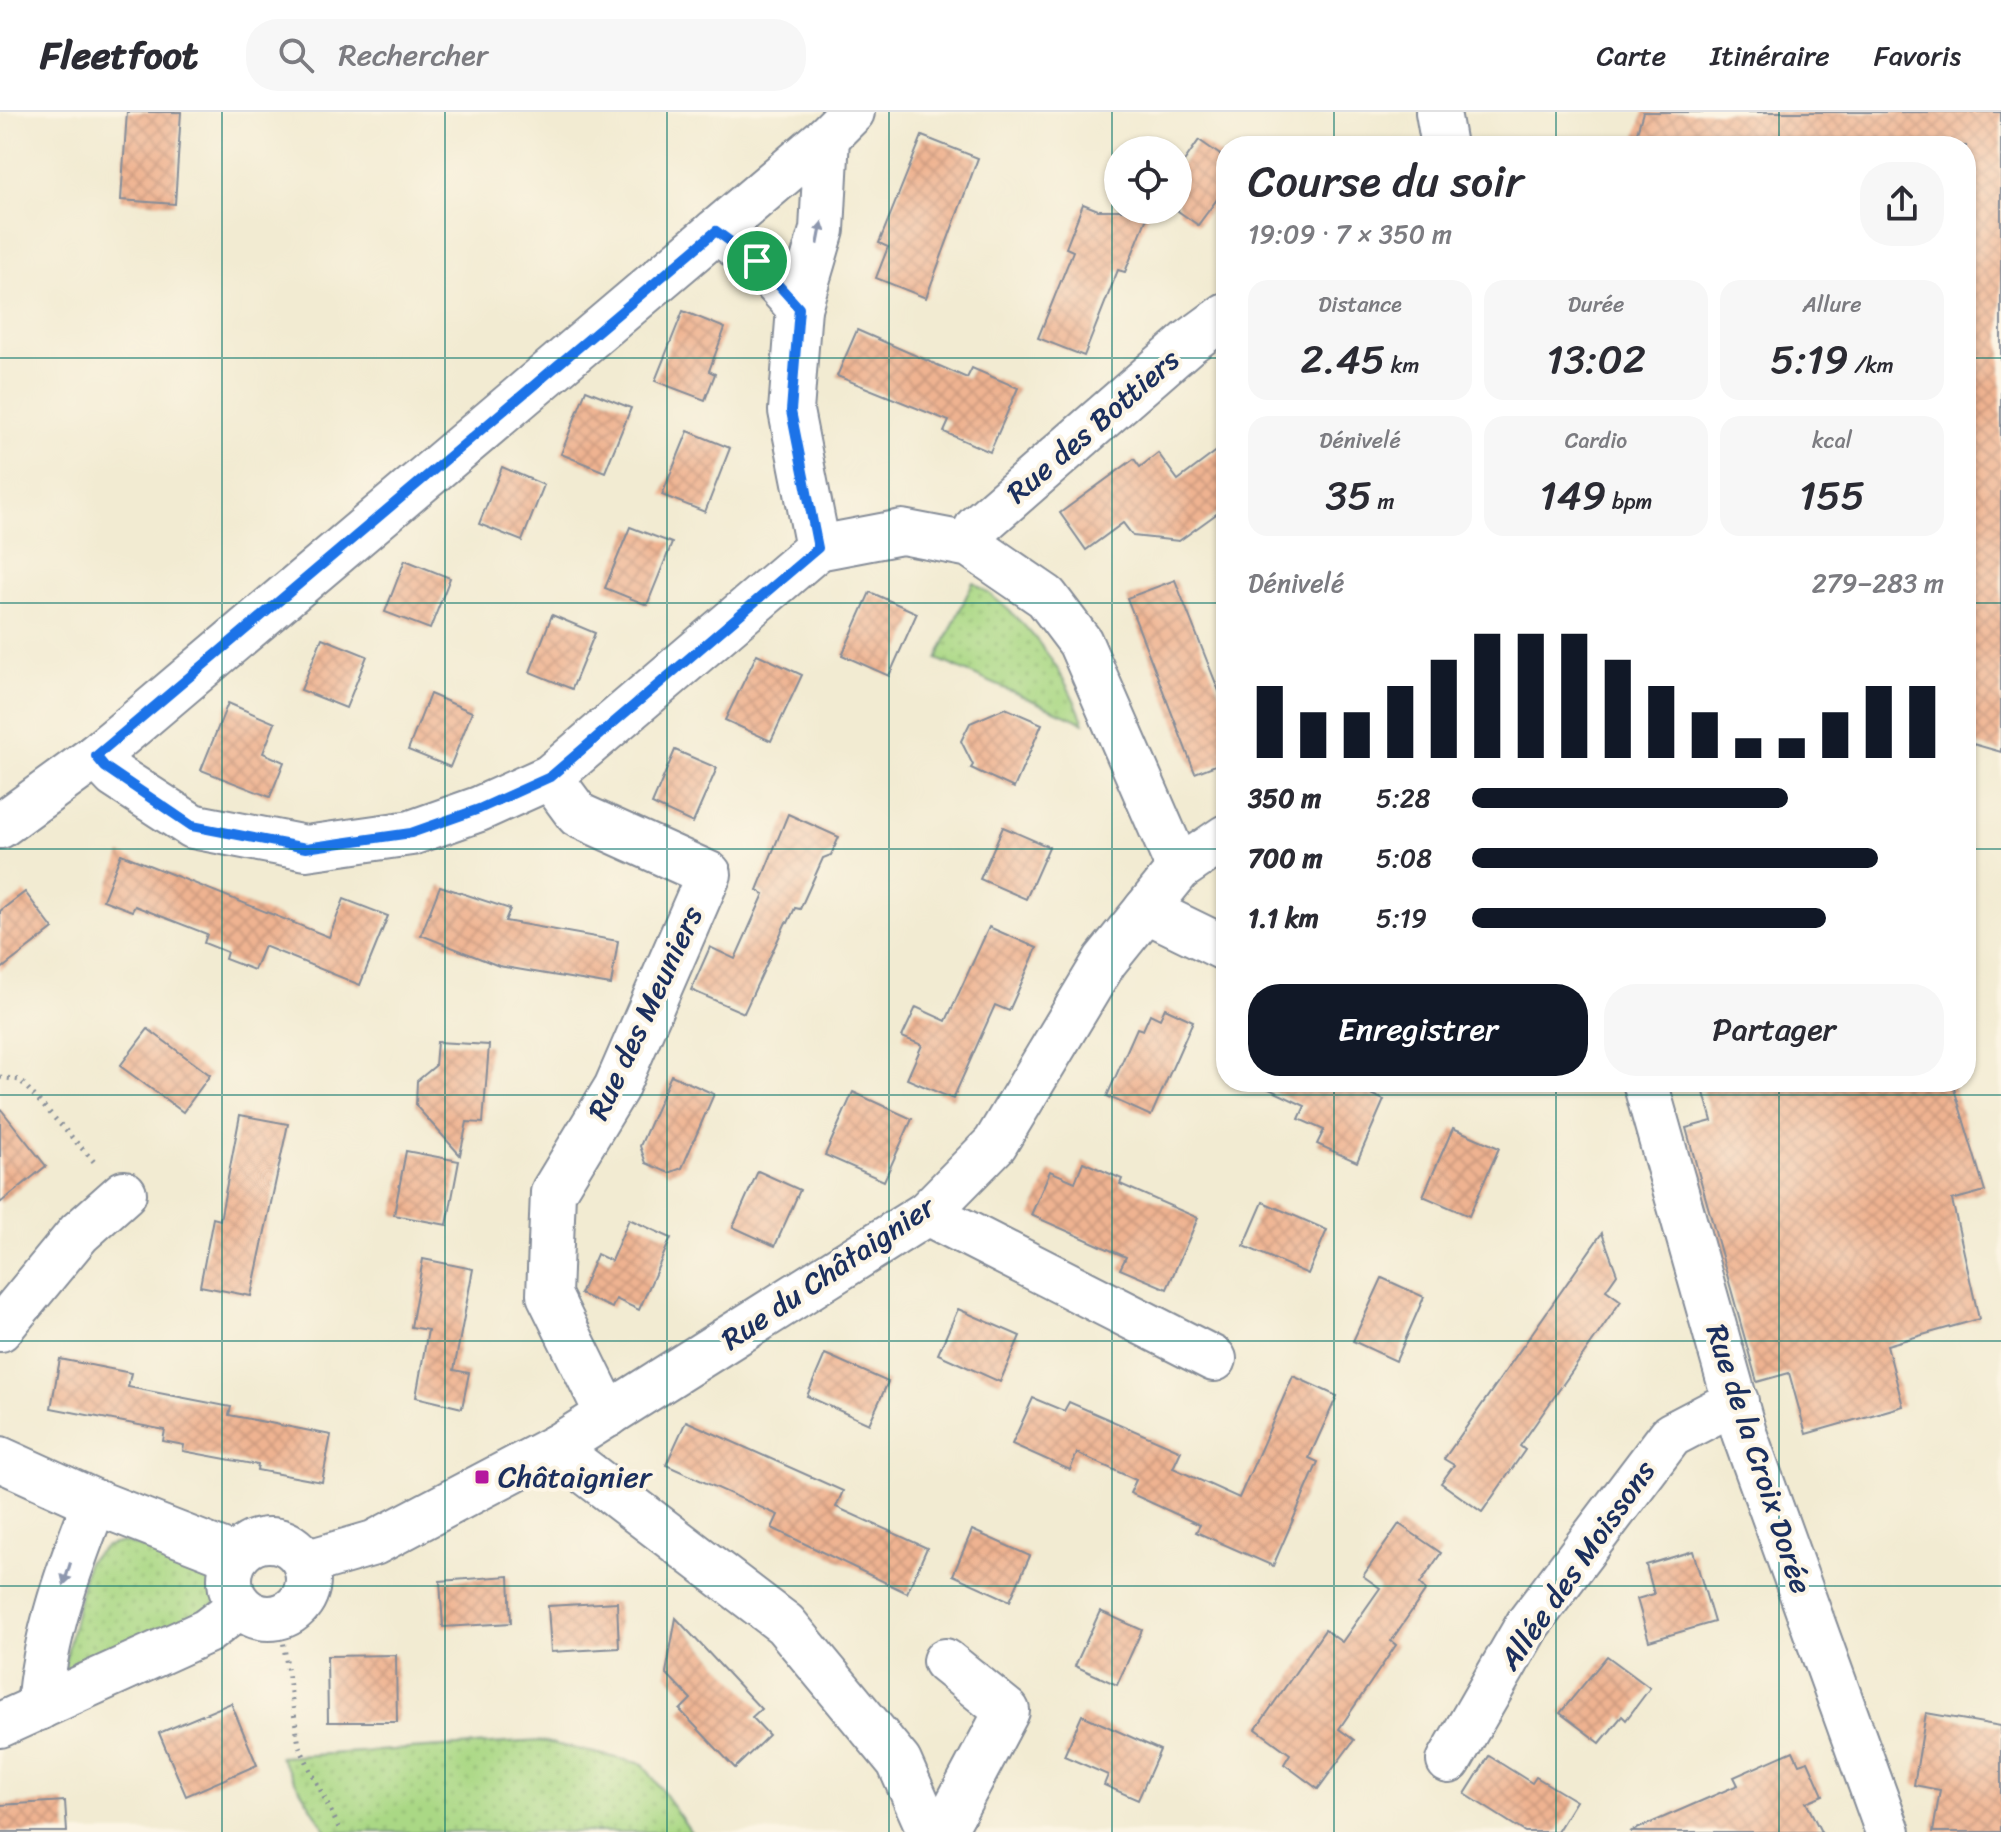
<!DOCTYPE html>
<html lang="fr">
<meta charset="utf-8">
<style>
:root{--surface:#fff;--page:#f7f7f7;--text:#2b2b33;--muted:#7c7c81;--line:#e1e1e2;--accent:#111827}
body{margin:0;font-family:Sriracha,sans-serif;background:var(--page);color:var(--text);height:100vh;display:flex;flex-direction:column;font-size:30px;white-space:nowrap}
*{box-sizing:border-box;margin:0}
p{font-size:26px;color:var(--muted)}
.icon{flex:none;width:44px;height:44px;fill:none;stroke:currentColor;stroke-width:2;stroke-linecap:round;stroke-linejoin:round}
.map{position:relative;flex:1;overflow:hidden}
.drawer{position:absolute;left:1216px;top:24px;width:760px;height:956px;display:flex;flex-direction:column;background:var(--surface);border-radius:32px;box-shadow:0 2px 6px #0004}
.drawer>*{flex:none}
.buttons{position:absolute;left:1104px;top:24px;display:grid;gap:16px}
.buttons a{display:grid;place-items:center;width:88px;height:88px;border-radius:50%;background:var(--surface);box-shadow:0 2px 6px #0004;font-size:40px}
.pin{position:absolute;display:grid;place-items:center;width:68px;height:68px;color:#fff;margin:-34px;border:4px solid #fff;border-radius:50%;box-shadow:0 2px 8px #0007}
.round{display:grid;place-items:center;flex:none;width:84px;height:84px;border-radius:32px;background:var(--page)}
.head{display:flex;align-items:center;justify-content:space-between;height:136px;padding:0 32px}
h1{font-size:44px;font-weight:600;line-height:60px}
.metrics{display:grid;grid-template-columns:repeat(3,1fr);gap:12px;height:136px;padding:8px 32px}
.metrics div{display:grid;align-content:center;border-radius:20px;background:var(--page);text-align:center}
.metrics b{font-size:40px;font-weight:600}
.metrics small{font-size:22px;font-weight:400}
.metrics p{font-size:22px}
.chart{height:224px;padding:16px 32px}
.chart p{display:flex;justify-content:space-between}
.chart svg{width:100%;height:144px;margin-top:8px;stroke:var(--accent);stroke-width:6}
.button{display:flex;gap:16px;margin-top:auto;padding:16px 32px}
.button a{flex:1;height:92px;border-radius:32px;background:var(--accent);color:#fff;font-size:32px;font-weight:600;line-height:92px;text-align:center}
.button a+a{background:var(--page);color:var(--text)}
ul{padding:0 32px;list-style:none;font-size:26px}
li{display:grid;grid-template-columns:128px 96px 1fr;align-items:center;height:60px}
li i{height:20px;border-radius:10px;background:var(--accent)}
header{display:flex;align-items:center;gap:48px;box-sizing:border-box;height:112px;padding:0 40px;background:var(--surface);border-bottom:2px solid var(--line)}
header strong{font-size:38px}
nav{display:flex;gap:44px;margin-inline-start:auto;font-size:28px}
.search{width:560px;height:72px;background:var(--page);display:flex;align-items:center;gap:20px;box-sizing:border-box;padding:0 28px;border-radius:32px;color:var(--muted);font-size:30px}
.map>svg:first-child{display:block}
.grass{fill:url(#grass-dots);stroke:#628472;stroke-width:2}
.building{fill:url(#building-cross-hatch)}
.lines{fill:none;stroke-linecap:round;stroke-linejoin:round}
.minor-casing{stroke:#868d98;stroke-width:48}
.path{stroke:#868d98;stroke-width:5;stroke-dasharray:2 6;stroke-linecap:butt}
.minor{stroke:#fff;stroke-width:44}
.oneway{fill:#8d97ae}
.route-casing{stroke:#fff;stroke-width:16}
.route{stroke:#1a73e8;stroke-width:10}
.grid{fill:none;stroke:#0f766e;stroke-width:2;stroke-opacity:0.55}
.poi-dot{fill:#b5179e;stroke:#fcf5e5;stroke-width:3}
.labels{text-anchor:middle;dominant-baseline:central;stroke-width:8;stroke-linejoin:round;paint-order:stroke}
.street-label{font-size:30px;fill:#1b2f5e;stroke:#fcf5e5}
.poi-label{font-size:30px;fill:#1b2f5e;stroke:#fcf5e5;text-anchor:start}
</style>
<header>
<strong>Fleetfoot</strong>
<div class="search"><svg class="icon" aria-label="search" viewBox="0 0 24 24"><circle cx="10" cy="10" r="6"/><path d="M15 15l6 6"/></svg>Rechercher</div>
<nav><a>Carte</a><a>Itinéraire</a><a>Favoris</a></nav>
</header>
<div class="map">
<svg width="2001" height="1720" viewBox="0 0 2001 1720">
<defs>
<pattern id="grass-dots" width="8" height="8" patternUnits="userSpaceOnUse" patternTransform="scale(2)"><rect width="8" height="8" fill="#aad885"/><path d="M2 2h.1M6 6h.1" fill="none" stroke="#92ba75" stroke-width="1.8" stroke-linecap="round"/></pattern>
<pattern id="building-cross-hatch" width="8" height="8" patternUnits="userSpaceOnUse" patternTransform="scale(2)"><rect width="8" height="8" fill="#efb391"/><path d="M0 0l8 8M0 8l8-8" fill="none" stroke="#cc9a7f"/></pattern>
</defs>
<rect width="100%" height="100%" fill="#fcf5e5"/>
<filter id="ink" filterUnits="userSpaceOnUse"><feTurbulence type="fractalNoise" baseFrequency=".0125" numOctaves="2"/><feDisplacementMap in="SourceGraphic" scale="16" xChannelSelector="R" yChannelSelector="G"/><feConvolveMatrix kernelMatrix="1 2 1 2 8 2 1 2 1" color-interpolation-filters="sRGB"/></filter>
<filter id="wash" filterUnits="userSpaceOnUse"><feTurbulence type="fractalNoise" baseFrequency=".006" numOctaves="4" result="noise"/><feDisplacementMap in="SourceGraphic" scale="32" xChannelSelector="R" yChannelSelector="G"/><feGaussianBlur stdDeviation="1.8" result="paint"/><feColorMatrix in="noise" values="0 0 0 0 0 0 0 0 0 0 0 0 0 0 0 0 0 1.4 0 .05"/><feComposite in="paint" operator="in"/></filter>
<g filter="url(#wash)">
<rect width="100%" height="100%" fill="#f2ebd2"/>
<!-- grass -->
<g class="grass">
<path d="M973 470C1025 505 1062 553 1084 611L937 547Z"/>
<polygon points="123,1430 202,1453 220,1466 218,1488 207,1499 62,1564 87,1450 106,1434"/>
<polygon points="541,1629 643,1652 691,1720 327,1720 280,1645"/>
</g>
<g id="blocks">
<!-- building -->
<g class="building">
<polygon points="127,0 181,0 175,92 121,88"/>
<polygon points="1643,0 2001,0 2001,640 1966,630 1966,34 1633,34"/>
<polygon points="922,24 978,46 926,186 876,166 888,135 879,131"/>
<polygon points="1199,28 1226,47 1226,75 1198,113 1178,99 1178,58"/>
<polygon points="1083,92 1098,98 1150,98 1125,160 1118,158 1084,244 1038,226 1073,139 1066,136"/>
<polygon points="683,199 725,216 709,259 715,262 705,288 655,269"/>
<polygon points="857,218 967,266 972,256 1018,276 990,340 944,320 949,309 837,264"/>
<polygon points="586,278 631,296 605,360 561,342"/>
<polygon points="688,319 730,336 705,400 662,383"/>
<polygon points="1226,332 1226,395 1179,429 1133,424 1123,411 1086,438 1060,401 1134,347 1140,355 1158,341 1178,368"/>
<polygon points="502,355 544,373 522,429 479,412"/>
<polygon points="630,415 672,431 647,493 605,476"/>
<polygon points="405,448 450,466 430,517 385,500"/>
<polygon points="1175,468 1226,597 1226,649 1195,661 1127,486"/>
<polygon points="870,480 917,501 889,564 842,543"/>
<polygon points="552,503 595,521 572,577 530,560"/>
<polygon points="322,526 367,544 346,596 301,578"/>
<polygon points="757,542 802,563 771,629 725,608"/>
<polygon points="430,582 472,600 450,655 408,638"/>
<polygon points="228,591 275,611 263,641 284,650 270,685 201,658"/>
<polygon points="1005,596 1042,612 1014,676 971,656 973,653 961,629 970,611"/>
<polygon points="675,638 717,656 693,711 652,692"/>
<polygon points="788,702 839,725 831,743 823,746 800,797 795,796 788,811 786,810 744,901 691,878 710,835 735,847 764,782 757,778"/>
<polygon points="1003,715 1049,735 1026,787 980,767"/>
<polygon points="121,742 329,825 344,787 388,804 360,873 264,834 254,858 225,847 227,840 204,831 207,822 135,794 132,799 103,788"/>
<polygon points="440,774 510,797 505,809 618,829 611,873 499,854 421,823"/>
<polygon points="25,780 53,817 0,858 0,799"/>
<polygon points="989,815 1037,836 1009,899 995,893 953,987 907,967 922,933 902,925 916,895 946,909"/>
<polygon points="1165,896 1193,909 1151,1004 1107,984 1137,916 1143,918 1150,902 1160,907"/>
<polygon points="148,917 210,963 183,1000 120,954"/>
<polygon points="437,930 489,933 483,1011 467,1010 460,1043 416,994 417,969 435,954"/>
<polygon points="671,963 714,982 682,1056 669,1061 646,1051 640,1034"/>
<polygon points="1254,970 1343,970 1384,988 1357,1050 1317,1032 1324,1018 1299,1007 1305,994"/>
<polygon points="1701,970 1952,970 1985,1079 1952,1088 1979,1207 1887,1233 1903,1294 1806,1322 1789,1261 1757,1270 1686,1016 1712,1009"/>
<polygon points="853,980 912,1007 884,1069 825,1043"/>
<polygon points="0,996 46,1054 0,1091"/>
<polygon points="240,1003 288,1012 251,1184 200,1174 213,1106 220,1108"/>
<polygon points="1453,1016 1499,1036 1469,1104 1423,1084"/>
<polygon points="406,1039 459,1049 447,1113 394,1103"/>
<polygon points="1083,1050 1122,1067 1120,1072 1198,1106 1167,1177 1120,1157 1126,1145 1031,1103 1050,1059 1075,1070"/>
<polygon points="758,1059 800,1078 775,1134 733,1115"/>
<polygon points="1263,1090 1327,1118 1308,1162 1244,1134"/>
<polygon points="629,1107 671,1126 639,1198 616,1187 612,1196 580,1182 597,1142 611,1149"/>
<polygon points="1602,1121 1617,1162 1606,1178 1621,1189 1520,1334 1525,1338 1482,1400 1441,1371 1454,1353 1444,1347"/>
<polygon points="423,1147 473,1157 454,1258 469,1261 462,1296 416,1285 428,1218 411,1215"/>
<polygon points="1382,1166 1424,1185 1396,1249 1353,1229"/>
<polygon points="958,1197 1020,1224 1000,1270 938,1242"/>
<polygon points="825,1242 888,1270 869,1312 807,1284"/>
<polygon points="60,1247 131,1261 128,1275 231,1295 229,1303 331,1323 322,1370 257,1358 258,1353 183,1339 184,1333 163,1329 165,1318 51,1296"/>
<polygon points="1293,1264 1337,1284 1309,1346 1318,1350 1273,1454 1196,1420 1200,1413 1130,1381 1136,1368 1077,1341 1070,1358 1012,1332 1033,1286 1064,1299 1069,1290 1181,1339 1173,1356 1239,1386"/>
<polygon points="686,1309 843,1379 836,1395 927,1436 907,1481 772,1416 778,1403 666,1353"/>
<polygon points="1399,1412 1441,1441 1420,1472 1426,1478 1391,1529 1396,1533 1339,1617 1354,1628 1318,1677 1284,1652 1290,1642 1256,1617 1325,1518 1342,1530 1380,1476 1363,1464"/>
<polygon points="972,1418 1030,1444 1010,1489 953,1463"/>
<polygon points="1693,1439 1714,1510 1649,1529 1637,1487 1654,1482 1646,1453"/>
<polygon points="509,1464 511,1511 443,1515 440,1469"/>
<polygon points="617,1490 619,1536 551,1540 548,1494"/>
<polygon points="1100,1499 1142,1518 1117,1573 1075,1554"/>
<polygon points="676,1506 761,1597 752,1605 769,1623 735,1656 680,1598 691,1587 666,1561"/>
<polygon points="396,1543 397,1610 328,1610 327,1544"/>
<polygon points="1607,1544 1650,1576 1626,1608 1622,1604 1600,1631 1560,1601"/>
<polygon points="231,1591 257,1653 186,1684 159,1621"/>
<polygon points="1926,1601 2001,1614 2001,1720 1933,1720 1940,1678 1914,1673"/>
<polygon points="1082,1603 1160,1638 1138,1688 1104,1673 1108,1663 1064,1644"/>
<polygon points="1793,1639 1799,1652 1808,1649 1823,1683 1806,1690 1821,1720 1630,1720 1738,1673 1734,1665"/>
<polygon points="1489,1644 1532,1671 1536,1665 1576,1689 1557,1720 1525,1720 1465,1682"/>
<polygon points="65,1689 67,1720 0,1720 0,1693"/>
</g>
</g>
</g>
<g filter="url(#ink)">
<use href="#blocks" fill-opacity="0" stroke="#868d98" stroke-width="2"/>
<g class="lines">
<defs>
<g id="minor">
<polyline points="1438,0 1444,34"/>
<polyline points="716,119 757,149 799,196"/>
<polyline points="970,433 977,415 1188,231 1226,203"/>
<polyline points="818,436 902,420 970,433 1046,485 1080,530 1179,757"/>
<polyline points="96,644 115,664 192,714 306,736 411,721 479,697 550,665 818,436 791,299 799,196 822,118 827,25"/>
<polyline points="550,665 578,703 709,762 616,976 553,1080 549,1183 608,1303"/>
<polyline points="0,714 96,644 143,605 827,25 852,0"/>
<polyline points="1146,798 1226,837"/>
<polyline points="1645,970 1744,1321 1888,1720"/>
<polyline points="927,1101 1214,1247"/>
<polyline points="0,1217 79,1121 124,1081"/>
<polyline points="558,1334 574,1351 785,1512 899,1650 930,1720"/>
<polyline points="0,1347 95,1390 236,1445"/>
<circle cx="269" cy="1467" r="39"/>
<polyline points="305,1451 374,1431 558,1334 927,1101 995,1032 1105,849 1179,757 1226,725"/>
<path d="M39 1596C44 1524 69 1456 95 1390"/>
<polyline points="0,1613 207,1519 240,1494"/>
<polyline points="1449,1649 1528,1512 1671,1323 1736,1289"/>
<polyline points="943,1720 1007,1599 945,1549"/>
</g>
</defs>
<!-- minor casing -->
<use href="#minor" class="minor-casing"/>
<!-- path -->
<g class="path">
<polyline points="0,965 20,968 97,1053"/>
<polyline points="280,1508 299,1634 341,1720"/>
</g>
<!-- minor -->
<use href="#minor" class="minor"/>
</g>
<!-- one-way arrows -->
<defs><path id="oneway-solid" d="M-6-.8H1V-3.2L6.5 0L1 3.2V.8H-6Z" transform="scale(2)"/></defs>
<g class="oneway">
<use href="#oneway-solid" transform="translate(820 121) rotate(-79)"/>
<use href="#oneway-solid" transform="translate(67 1462) rotate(107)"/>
</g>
</g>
<g class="lines" filter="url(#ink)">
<defs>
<polygon id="route" points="716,119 757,149 799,196 791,299 818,436 550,665 479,697 411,721 306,736 192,714 105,655 96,644"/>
</defs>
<!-- route casing -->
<use href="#route" class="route-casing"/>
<!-- route -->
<use href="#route" class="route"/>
</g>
<!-- grid -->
<path class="grid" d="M222 0V1720M445 0V1720M667 0V1720M889 0V1720M1112 0V1720M1334 0V34M1556 0V34M1779 0V34M0 246H1226M1966 246H2001M0 491H1226M1966 491H2001M0 737H1226M1966 737H2001M1334 970V1720M1556 970V1720M1779 970V1720M0 983H2001M0 1229H2001M0 1474H2001"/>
<!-- markers -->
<rect class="poi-dot" x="474" y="1357" width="16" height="16" rx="4"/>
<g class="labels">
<!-- street labels -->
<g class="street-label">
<text transform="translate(1093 314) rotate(-41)">Rue des Bottiers</text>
<text transform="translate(645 901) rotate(-65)">Rue des Meuniers</text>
<text transform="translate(828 1161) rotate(-34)">Rue du Châtaignier</text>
<text transform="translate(1759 1347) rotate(72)">Rue de la Croix Dorée</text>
<text transform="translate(1577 1453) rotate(-55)">Allée des Moissons</text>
</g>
<!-- poi labels -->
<g class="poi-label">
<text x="498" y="1365">Châtaignier</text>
</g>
</g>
</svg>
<div class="buttons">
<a><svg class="icon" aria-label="locate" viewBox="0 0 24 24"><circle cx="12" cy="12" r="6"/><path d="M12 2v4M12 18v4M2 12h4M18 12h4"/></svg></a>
</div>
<div class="pin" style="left:757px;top:149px;background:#1e9e55"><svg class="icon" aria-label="arrive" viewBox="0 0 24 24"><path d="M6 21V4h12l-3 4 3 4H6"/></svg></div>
<section class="drawer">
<div class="head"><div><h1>Course du soir</h1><p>19:09 · 7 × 350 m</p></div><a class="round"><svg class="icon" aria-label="share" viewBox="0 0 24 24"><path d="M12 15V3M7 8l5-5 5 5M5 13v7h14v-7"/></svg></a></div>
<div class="metrics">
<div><p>Distance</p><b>2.45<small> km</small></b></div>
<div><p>Durée</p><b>13:02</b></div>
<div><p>Allure</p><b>5:19<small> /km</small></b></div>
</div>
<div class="metrics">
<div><p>Dénivelé</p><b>35<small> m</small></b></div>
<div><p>Cardio</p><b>149<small> bpm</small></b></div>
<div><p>kcal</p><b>155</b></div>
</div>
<div class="chart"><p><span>Dénivelé</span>279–283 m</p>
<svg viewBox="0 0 160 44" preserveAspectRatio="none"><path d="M5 44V22M15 44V30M25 44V30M35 44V22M45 44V14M55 44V6M65 44V6M75 44V6M85 44V14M95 44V22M105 44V30M115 44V38M125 44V38M135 44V30M145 44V22M155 44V22"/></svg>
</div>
<ul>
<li><b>350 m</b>5:28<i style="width:67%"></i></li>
<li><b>700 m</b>5:08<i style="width:86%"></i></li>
<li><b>1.1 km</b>5:19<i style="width:75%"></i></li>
</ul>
<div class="button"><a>Enregistrer</a><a>Partager</a></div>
</section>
</div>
